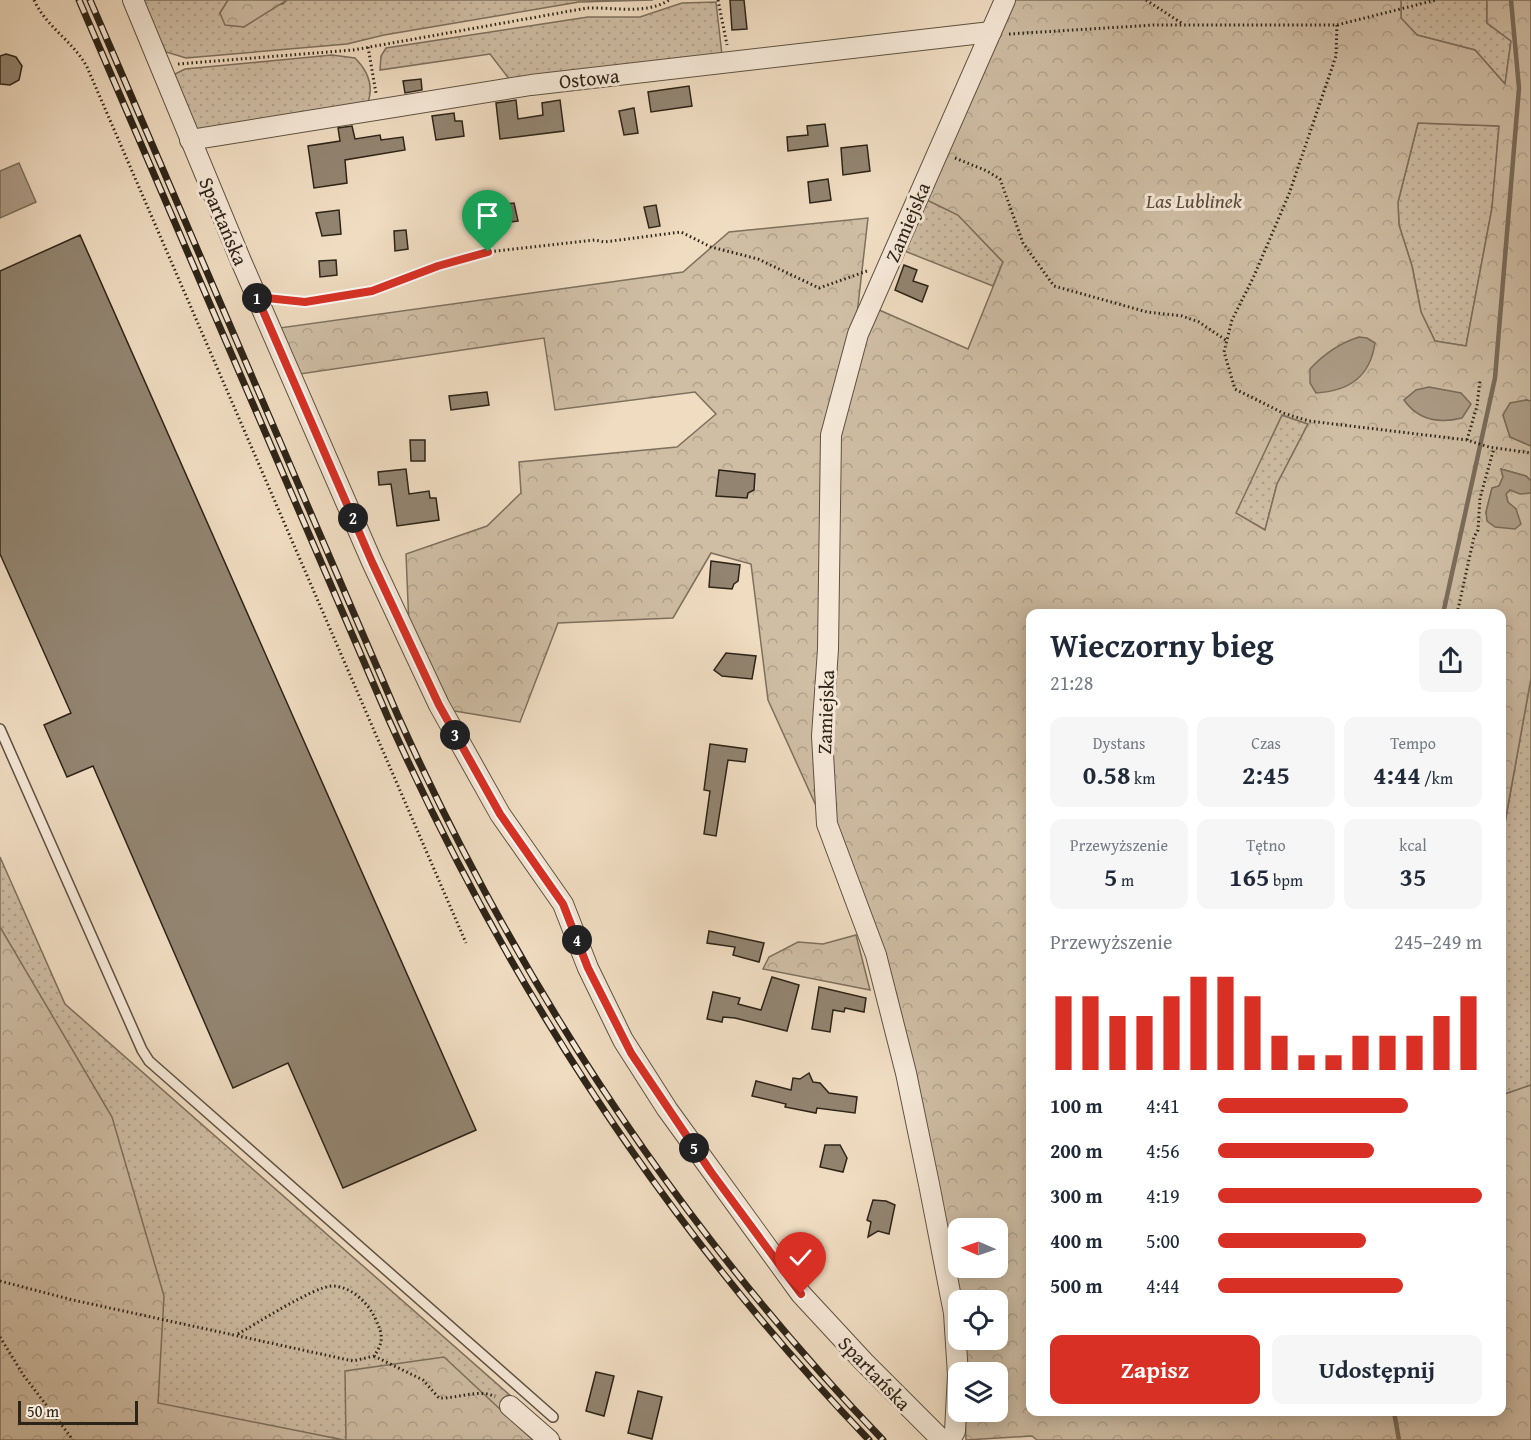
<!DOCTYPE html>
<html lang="pl">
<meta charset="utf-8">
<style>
:root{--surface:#fff;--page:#f6f6f7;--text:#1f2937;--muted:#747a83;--accent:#d93025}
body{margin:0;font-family:"Gentium Book Plus",serif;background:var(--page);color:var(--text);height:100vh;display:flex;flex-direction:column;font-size:22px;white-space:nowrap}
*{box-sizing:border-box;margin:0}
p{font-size:20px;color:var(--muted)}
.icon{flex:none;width:33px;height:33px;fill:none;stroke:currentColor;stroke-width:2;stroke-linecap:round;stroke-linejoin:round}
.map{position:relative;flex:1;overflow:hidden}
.sheet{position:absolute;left:1026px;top:609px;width:480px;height:807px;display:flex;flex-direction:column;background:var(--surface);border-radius:12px;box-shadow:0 3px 15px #0003}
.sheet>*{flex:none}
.needle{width:39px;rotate:272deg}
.tools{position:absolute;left:948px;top:1218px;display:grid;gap:12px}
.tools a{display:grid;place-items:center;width:60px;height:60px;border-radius:12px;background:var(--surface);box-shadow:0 3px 15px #0003;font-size:30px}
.scale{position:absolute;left:18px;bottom:15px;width:120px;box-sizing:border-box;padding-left:6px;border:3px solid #2d2418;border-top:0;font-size:16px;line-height:21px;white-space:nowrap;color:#2d2418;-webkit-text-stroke:4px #f5e8d7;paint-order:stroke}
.pin{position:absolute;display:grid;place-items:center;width:51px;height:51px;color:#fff;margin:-62px -26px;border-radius:50% 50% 50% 0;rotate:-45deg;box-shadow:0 0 6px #0007}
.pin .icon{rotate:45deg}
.km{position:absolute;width:30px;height:30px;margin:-15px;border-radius:50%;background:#222;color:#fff;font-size:16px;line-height:30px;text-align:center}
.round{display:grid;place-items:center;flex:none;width:63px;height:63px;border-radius:12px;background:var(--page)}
.head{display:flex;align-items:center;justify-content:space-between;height:102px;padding:0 24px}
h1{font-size:33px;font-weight:700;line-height:45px}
.stats{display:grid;grid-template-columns:repeat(3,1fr);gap:9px;height:102px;padding:6px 24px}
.stats div{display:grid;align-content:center;border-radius:12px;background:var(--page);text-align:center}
.stats b{font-size:26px;font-weight:700}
.stats small{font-size:16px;font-weight:400}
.stats p{font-size:16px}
.chart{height:168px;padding:12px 24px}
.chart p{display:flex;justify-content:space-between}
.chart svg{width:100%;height:108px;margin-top:6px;stroke:var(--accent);stroke-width:6}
.action{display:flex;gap:12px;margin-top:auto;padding:12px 24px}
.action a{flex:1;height:69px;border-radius:12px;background:var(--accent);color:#fff;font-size:24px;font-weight:700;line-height:69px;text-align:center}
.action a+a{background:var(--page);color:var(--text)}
ul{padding:0 24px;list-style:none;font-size:20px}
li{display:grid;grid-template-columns:96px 72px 1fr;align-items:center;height:45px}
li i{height:15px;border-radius:8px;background:var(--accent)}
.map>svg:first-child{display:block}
.grass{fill:url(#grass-dots);stroke:#7e705e;stroke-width:1.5}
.forest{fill:url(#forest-crowns);stroke:#7e705e;stroke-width:1.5;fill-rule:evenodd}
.water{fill:#ae9d88;stroke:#7a6d5b;stroke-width:1.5}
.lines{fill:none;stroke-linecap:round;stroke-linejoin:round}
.stream{stroke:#7a6d5b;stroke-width:4.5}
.building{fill:#928470;stroke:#2d2418;stroke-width:1.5}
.lane-casing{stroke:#5e5242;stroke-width:12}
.street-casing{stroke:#5e5242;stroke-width:22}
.path{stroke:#2d2418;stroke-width:3;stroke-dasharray:1.5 3;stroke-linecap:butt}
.lane{stroke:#f5e8d7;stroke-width:9}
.street{stroke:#f5e8d7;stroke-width:20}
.rail-casing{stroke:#2d2418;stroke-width:7}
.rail{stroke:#f5e8d7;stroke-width:4.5;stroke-dasharray:14;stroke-linecap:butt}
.route-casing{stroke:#fff;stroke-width:12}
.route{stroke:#d93025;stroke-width:8}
.labels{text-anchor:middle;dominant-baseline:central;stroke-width:6;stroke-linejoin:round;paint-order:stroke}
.street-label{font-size:20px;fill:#2d2418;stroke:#f5e8d7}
.park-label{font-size:20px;font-style:italic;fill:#564a3b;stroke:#f5e8d7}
</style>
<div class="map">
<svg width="1531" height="1440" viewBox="0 0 1531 1440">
<defs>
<pattern id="grass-dots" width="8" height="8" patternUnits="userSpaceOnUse" patternTransform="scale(1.5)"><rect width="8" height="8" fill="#cfbda4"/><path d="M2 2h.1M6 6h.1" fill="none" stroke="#b2a28c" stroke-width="1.8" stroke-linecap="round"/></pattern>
<pattern id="forest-crowns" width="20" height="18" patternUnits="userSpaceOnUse" patternTransform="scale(1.5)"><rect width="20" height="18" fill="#cfbda4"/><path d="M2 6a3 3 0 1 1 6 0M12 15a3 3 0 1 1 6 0" fill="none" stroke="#b2a28c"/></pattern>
</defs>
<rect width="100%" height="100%" fill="#f0dcc1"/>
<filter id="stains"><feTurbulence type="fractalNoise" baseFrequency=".00333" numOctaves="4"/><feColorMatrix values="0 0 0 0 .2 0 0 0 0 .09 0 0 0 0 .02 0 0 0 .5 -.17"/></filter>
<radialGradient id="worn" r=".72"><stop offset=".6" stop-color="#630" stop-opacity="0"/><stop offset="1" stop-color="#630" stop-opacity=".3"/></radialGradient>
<!-- grass -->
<g class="grass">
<polygon points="141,0 228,0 220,13 283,4 287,0 653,0 579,2 384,35 347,44 186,58 166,52"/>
<polygon points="1401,0 1487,0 1487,23 1511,41 1505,84 1475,50 1417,35 1401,18"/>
<polygon points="716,2 722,55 513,84 490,54 380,70 381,56 386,48 588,17 640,17 682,3"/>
<path d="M332 55 355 58C369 72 375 88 366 107L192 132 173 85 175 74 185 69Z"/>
<polygon points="1418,123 1499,126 1492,208 1466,346 1435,341 1421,312 1412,266 1399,225 1398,202"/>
<polygon points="927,200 958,215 1003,262 993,286 902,250"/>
<polygon points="1282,415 1308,424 1277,484 1265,530 1235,513"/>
<polygon points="1531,678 1531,1085 1502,1095 1502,895 1505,823"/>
<polygon points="0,857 65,1004 561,1440 0,1440"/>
</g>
<!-- forest -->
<g class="forest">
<polygon points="228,0 287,0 244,27 225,25 220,13"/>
<path d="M1012 0H1401V18L1417 35 1475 50 1505 84 1511 41 1487 23V0H1531V401L1526 400 1503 415 1510 437 1531 446V481L1526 476 1501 469 1503 477 1499 486 1492 488 1486 513 1516 509 1508 503 1506 494 1510 490 1531 492V678L1505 822 1502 895V614H1030V1412H1502V1095L1531 1085V1440H1037L1032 1436 966 1440 965 1412H998V1372H963L961 1340H998V1300H958L833 822 826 737 836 437 865 335 877 309 968 349 1003 262 958 215 927 200ZM1418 123 1499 126 1492 208 1466 346 1435 341 1421 312 1412 266 1399 225 1398 202ZM1282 415 1308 424 1277 484 1265 530 1236 513ZM958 1228H998V1268H958Z"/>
<polygon points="868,218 856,323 826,434 822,819 768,700 751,564 711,553 673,618 558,623 520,722 449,710 409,627 406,554 487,526 521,493 519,462 677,447 716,414 695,392 555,410 544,338 300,374 279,328 683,272 729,232"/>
<polygon points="0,927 112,1117 164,1296 158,1403 344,1440 0,1440"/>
<polygon points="856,935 870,990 763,969 769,957 798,942 823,944"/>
<polygon points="444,1357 533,1440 346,1440 345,1371"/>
</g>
<!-- water -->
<g class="water">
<polygon points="19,163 36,202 0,218 0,171"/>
<path d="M1359 337 1367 338 1375 343C1370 377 1349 391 1316 393L1310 383V369C1323 355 1340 343 1359 337Z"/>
<path d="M1429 387 1461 393 1471 404 1462 418C1438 424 1418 420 1404 400L1416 390Z"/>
<polygon points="1526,400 1531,401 1531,446 1510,437 1503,415 1510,403"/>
<polygon points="1501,469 1526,476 1531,481 1531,493 1520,494 1510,490 1506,494 1508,502 1516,509 1521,524 1515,529 1495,527 1487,521 1486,512 1492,488 1499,486 1503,477"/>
</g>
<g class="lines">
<!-- stream -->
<g class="stream">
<polyline points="1443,614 1495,378 1519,88 1511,0"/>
<polyline points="1394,1412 1399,1440"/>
</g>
</g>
<!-- building -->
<g class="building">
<polygon points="730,0 744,0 747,29 732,30"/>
<polygon points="6,54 16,57 22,66 19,80 10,85 0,84 0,56"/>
<polygon points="421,79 422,90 405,93 403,81"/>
<polygon points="689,86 692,106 651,112 648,92"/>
<polygon points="516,100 518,119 543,115 542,103 560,100 564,131 500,139 496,103"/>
<polygon points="634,108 638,133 624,135 619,111"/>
<polygon points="454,113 455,121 462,121 464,136 436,140 432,116"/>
<polygon points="825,124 828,146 788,151 787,137 808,135 807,126"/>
<polygon points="352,126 355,139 380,135 381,140 403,137 405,150 345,160 347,183 314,188 308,146 340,141 338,128"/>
<polygon points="867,145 870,171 843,175 841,148"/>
<polygon points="828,179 831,200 810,203 808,182"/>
<polygon points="514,203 518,221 495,224 492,206"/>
<polygon points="656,205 660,226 649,228 644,207"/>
<polygon points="339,210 341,234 322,236 316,213"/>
<polygon points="406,230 408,249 395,251 394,231"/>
<polygon points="80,235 476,1130 343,1188 288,1063 233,1088 93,766 67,777 44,725 71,713 0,554 0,271"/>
<polygon points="336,260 337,275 320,277 319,261"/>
<polygon points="904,265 917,270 913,281 928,286 922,302 895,290"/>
<polygon points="487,392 489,405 451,410 449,396"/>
<polygon points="410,440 425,440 425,461 411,461"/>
<polygon points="406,469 409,494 429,491 430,498 436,498 439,520 397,526 391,484 379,485 378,472"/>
<polygon points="719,470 755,474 754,490 748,493 747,498 716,496"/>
<polygon points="711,561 740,565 738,581 734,584 732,589 709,587"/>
<polygon points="726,653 756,656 752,679 722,676 714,670"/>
<polygon points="710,744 747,749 745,762 728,760 716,836 704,834 710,791 704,790"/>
<polygon points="709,931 764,943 759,962 733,955 735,947 707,943"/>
<polygon points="772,977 799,985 787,1031 735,1018 723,1017 722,1022 707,1019 713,992 740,998 738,1004 761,1010"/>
<polygon points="819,987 866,998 864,1012 845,1008 844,1012 833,1010 830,1032 812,1029"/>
<polygon points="809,1073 813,1082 820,1083 829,1093 857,1097 855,1113 817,1108 816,1113 785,1107 786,1104 752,1096 756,1081 791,1090 793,1078 800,1079"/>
<polygon points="825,1145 840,1145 847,1158 843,1172 820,1167"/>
<polygon points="873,1200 886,1201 895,1205 889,1234 878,1231 868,1237 871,1222 867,1220"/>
<polygon points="596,1372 614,1376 604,1416 586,1411"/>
<polygon points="638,1391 662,1397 652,1439 628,1433"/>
</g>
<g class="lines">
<defs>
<polyline id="lane" points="0,729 142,1050 149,1061 553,1417"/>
<g id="street">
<polyline points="133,0 241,261 372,562 439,705 500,814 563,904 588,968 623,1040 667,1109 801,1294 864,1362 942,1440"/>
<polyline points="190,140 531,85 991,32"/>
<polyline points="510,1406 549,1440"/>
<polyline points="950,1440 955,1431 958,1375 954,1313 929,1184 906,1073 876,955 827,824 822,736 828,649 831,435 858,334 1005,0"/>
</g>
</defs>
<!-- lane casing -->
<use href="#lane" class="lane-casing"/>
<!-- street casing -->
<use href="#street" class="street-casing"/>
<!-- path -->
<g class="path">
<path d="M34 0C47 28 73 41 87 67L466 943"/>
<polyline points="718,0 727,45"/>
<polyline points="1146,0 1183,24"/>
<polyline points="1337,25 1336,56 1289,194 1254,276 1232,320 1224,352 1235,389 1283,413 1309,421 1467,440 1489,447 1531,453"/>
<polyline points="1009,34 1154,25 1337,25 1436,0"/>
<polyline points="368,47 376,93"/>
<path d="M178 64 353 50 587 8C613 7 646 15 669 0"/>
<polyline points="955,158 987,171 1000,179 1023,243 1054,286 1147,312 1182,316 1199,322 1227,341"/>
<polyline points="277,299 305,302 372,291 438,266 488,252 595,240 604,242 681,232 711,247 758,259 819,288 867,271"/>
<polyline points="1467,440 1477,406 1480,380"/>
<polyline points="1430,613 1430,614"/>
<polyline points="1457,614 1474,537 1478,530 1480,498 1494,448"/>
<path d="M0 1281 73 1300 353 1361 374 1356C384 1342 383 1334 375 1318 368 1303 351 1286 332 1286 313 1287 256 1324 236 1335"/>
<polyline points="0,1337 24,1376 73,1440"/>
<path d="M374 1356 423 1380 439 1398C456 1399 481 1388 495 1397"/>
</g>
<!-- lane -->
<use href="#lane" class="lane"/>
<!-- street -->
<use href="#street" class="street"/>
<defs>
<g id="rail">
<path d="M79 0 389 720C508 985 667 1230 869 1440"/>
<path d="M90 0 398 716C519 984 679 1228 883 1440"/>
</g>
</defs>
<!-- rail casing -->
<use href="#rail" class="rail-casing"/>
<!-- rail -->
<use href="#rail" class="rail"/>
</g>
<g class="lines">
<defs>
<polyline id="route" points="488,252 438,266 372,291 305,302 257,297 372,562 439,705 500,814 563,904 588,968 631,1053 711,1172 801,1294"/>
</defs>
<!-- route casing -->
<use href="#route" class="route-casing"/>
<!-- route -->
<use href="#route" class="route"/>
</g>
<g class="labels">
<!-- street labels -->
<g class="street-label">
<text transform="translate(589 78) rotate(-6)">Ostowa</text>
<text transform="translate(224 221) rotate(67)">Spartańska</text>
<text transform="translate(907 222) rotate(-67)">Zamiejska</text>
<text transform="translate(825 712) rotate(-88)">Zamiejska</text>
<text transform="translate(875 1373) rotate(46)">Spartańska</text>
</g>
<!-- park labels -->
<g class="park-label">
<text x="1194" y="200">Las Lublinek</text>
</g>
</g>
<rect width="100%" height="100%" filter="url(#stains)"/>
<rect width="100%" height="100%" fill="url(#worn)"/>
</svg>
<div class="tools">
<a><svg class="needle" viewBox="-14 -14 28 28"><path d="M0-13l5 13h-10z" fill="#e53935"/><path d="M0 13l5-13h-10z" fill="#747a83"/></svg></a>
<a><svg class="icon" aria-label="locate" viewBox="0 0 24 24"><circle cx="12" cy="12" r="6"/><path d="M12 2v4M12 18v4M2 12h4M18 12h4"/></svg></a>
<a><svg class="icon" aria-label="layers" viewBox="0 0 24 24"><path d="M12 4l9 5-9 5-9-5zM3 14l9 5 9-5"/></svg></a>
</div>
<div class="scale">50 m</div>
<div class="pin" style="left:488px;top:252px;background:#1e9e55"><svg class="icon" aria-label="arrive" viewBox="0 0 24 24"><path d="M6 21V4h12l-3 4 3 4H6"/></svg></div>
<div class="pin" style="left:801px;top:1294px;background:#d93025"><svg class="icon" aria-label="check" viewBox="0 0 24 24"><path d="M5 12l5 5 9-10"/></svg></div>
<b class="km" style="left:257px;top:298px">1</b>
<b class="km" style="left:353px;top:518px">2</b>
<b class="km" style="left:455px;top:735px">3</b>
<b class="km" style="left:577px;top:940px">4</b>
<b class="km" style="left:694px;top:1148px">5</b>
<section class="sheet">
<div class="head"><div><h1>Wieczorny bieg</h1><p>21:28</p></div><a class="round"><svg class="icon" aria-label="share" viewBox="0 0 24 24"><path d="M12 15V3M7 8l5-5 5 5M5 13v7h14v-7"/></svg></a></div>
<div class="stats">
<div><p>Dystans</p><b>0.58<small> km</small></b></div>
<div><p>Czas</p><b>2:45</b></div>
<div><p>Tempo</p><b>4:44<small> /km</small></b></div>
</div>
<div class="stats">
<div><p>Przewyższenie</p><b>5<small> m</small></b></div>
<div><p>Tętno</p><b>165<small> bpm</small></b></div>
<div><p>kcal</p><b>35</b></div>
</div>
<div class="chart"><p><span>Przewyższenie</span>245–249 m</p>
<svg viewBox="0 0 160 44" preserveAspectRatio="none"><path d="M5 44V14M15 44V14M25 44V22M35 44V22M45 44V14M55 44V6M65 44V6M75 44V14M85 44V30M95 44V38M105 44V38M115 44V30M125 44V30M135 44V30M145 44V22M155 44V14"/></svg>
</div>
<ul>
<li><b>100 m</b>4:41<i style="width:72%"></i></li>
<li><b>200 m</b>4:56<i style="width:59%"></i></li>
<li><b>300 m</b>4:19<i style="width:100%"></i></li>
<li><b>400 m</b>5:00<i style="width:56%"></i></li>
<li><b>500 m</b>4:44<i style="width:70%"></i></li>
</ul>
<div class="action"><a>Zapisz</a><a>Udostępnij</a></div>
</section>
</div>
